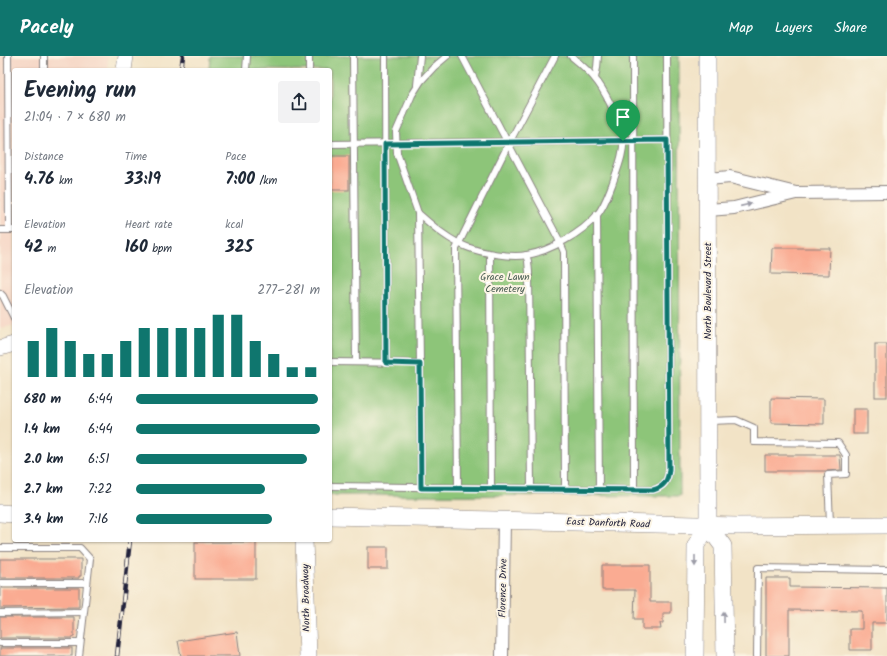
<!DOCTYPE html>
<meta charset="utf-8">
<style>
:root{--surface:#fff;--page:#f2f2f3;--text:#1f2937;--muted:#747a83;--accent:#0f766e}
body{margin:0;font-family:Kalam,sans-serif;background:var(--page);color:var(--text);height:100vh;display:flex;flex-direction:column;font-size:15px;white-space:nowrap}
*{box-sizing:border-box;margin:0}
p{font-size:13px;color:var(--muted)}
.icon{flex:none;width:22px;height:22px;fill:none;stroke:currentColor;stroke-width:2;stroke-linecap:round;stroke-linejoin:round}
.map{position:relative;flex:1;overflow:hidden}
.panel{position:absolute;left:12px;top:12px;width:320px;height:474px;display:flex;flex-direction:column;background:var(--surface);border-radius:4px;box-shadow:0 1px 3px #0004}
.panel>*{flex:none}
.pin{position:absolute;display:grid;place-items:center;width:34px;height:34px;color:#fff;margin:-41px -17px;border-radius:50% 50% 50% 0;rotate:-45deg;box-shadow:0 0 4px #0007}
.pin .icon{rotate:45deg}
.round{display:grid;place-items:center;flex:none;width:42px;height:42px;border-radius:4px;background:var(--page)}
.overview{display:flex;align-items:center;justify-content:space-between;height:68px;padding:0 12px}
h1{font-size:22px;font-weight:700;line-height:30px}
.metrics{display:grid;grid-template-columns:repeat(3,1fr);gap:6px;height:68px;padding:4px 12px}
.metrics div{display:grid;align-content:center}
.metrics b{font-size:17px;font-weight:700}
.metrics small{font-size:11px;font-weight:400}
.metrics p{font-size:11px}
.chart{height:112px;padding:8px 12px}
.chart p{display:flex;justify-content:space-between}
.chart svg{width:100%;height:72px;margin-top:4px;stroke:var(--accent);stroke-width:6}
ul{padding:0 12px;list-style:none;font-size:13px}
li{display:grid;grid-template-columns:64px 48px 1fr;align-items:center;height:30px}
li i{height:10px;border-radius:5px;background:var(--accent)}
header{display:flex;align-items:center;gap:24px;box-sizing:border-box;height:56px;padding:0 20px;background:var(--accent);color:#fff}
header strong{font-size:19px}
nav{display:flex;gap:22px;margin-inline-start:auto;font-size:14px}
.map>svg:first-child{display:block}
.built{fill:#f5d3c2}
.green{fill:#8dc579;stroke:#58745a}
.building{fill:#faab92}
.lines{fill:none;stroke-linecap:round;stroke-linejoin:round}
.service-casing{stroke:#8a8280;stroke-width:8}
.minor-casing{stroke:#8a8280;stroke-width:14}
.tertiary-casing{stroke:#8a8280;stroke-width:16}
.secondary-casing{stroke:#8a8280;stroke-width:18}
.service{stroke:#fff;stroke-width:6}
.minor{stroke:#fff;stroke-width:12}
.tertiary{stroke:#fff;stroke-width:15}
.secondary{stroke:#fff;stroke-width:17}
.rail-casing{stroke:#22223b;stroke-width:4.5}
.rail{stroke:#fcf5e5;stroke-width:3;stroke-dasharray:9;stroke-linecap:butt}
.oneway{fill:#9c9ca7}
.route-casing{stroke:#fff;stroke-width:8}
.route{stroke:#0f766e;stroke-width:5}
.labels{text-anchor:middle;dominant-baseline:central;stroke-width:4;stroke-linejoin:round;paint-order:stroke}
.park-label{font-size:10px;fill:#475b51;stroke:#fcf5e5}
.street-label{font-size:10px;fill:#22223b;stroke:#fcf5e5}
</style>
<header>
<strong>Pacely</strong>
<nav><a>Map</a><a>Layers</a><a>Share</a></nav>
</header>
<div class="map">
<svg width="887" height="600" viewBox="0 0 887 600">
<rect width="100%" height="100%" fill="#fcf5e5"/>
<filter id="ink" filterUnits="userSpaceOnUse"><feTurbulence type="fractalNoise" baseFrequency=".025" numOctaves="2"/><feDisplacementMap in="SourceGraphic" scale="8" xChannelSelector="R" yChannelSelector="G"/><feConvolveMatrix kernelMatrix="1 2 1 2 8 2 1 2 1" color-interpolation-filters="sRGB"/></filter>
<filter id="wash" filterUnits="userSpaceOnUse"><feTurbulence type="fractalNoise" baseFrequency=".012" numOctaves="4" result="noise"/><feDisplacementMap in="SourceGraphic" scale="16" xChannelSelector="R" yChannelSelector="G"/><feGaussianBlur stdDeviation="0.9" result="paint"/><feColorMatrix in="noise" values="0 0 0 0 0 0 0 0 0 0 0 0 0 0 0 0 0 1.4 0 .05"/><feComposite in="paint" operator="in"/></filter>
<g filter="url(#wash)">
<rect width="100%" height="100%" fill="#f2e3c6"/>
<!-- built -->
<polygon class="built" points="0,0 108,0 107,14 14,14 14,269 0,273"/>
<!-- green -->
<polygon class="green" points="210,0 679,0 680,440 330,439 330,14 209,14"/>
<g id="blocks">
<!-- building -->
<g class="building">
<rect x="330" y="100" width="19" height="34"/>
<polygon points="772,192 830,192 829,219 771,218"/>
<rect x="875" y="288" width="12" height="53"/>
<polygon points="771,342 824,343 824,368 771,367"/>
<rect x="853" y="353" width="14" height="25"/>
<polygon points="765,399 840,399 841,414 826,415 765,415"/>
<rect x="195" y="486" width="61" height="37"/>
<rect x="368" y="491" width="20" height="22"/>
<polygon points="0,503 81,503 81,520 79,520 79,522 0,522"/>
<polygon points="602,509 650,509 650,546 671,546 671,557 663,557 663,567 660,567 661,573 642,573 642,563 634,563 635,534 602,534"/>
<polygon points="766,522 790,522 790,531 887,532 887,567 872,567 872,594 850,594 850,573 862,573 862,555 789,554 789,600 766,600"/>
<polygon points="0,532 79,532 79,551 0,552"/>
<polygon points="0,561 74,561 74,581 72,581 72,582 0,582"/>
<polygon points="237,576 240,600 181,600 178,585"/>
<rect x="0" y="592" width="72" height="8"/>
</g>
</g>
</g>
<g filter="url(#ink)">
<use href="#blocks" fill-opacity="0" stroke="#8a8280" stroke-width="1"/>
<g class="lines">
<defs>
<g id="service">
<polyline points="8,0 9,174"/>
<polyline points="353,0 356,306"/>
<polyline points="385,0 386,307"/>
<polyline points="462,0 558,182 564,196 565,433"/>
<polyline points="633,0 634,434"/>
<polyline points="44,14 44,0"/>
<polyline points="246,14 247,0"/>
<polyline points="309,14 309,0"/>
<polyline points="595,22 597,12 598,0"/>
<polyline points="417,29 420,0"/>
<polyline points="330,88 667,84"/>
<path d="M418 157C433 170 448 184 467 191 482 197 511 202 527 199 550 195 582 177 597 159 604 151 608 139 612 129 617 114 625 96 623 80 623 73 618 66 616 60 603 31 596 20 571 0"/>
<polyline points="597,158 599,434"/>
<polyline points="0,174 14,174"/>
<polyline points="490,198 491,433"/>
<polyline points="526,199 528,205 529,216 531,433"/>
<polyline points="0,237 3,240 14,262"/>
<polyline points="330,306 420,307 421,432"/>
<polyline points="420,307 418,157 397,97 396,76 412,39 421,25 434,11 447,0"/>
<polyline points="710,365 736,364 754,372 754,386 838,387 846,399 846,418 828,419 830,468"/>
<path d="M330 430 653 434C664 431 668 425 669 413L667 0"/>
<polyline points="458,432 456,193 509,87 555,0"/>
<polyline points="0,492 80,492 90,503 79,600"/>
<polyline points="0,527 87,527"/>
<polyline points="0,557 83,556"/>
<polyline points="0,587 80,587"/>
<polyline points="757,600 758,512 887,514"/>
</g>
<g id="minor">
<polyline points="708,123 730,121 796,137 734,152 708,154"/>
<polyline points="796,137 887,136"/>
<polyline points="502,600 504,464"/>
</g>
<g id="tertiary">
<polyline points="124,14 126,0"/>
<polyline points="0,292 14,288"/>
</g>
<g id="secondary">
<polyline points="0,457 14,458"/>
<polyline points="330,460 737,470 887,469"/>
<polyline points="708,470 723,490 725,600"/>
<polyline points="304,484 308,600"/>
<polyline points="695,600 696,489 708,470 707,0"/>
</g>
</defs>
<!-- service casing -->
<use href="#service" class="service-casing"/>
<!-- minor casing -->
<use href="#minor" class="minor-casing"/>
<!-- tertiary casing -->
<use href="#tertiary" class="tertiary-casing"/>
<!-- secondary casing -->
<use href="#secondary" class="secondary-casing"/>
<!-- service -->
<use href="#service" class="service"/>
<!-- minor -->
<use href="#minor" class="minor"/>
<!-- tertiary -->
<use href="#tertiary" class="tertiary"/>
<!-- secondary -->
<use href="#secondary" class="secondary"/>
<defs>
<g id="rail">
<polyline points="181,14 183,0"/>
<polyline points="117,600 130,484"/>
</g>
</defs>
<!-- rail casing -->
<use href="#rail" class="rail-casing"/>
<!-- rail -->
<use href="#rail" class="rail"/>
</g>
<!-- one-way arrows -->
<defs><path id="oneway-solid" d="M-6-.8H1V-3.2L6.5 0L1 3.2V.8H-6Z"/></defs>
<g class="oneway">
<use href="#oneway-solid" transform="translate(746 149) rotate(-13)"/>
<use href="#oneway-solid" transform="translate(695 505) rotate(90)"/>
<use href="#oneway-solid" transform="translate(724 561) rotate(-91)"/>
</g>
</g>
<g class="lines" filter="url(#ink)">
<defs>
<path id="route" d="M667 84 669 413C668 425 664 431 653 434L421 432 420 308 386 307 385 88Z"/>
</defs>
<!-- route casing -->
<use href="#route" class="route-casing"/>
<!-- route -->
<use href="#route" class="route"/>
</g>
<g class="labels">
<!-- park labels -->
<g class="park-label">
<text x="505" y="221">Grace Lawn<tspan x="505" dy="12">Cemetery</tspan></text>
</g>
<!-- street labels -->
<g class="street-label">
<text transform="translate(708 235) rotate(-90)">North Boulevard Street</text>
<text transform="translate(608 467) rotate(2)">East Danforth Road</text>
<text transform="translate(503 532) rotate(-89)">Florence Drive</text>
<text transform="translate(306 542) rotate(-91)">North Broadway</text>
</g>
</g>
</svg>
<div class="pin" style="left:623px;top:85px;background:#1e9e55"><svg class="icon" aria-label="arrive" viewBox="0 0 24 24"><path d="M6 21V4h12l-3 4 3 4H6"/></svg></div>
<section class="panel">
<div class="overview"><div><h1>Evening run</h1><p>21:04 · 7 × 680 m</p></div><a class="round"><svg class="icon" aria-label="share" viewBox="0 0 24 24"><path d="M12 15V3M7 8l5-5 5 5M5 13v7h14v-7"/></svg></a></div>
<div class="metrics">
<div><p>Distance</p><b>4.76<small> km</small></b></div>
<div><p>Time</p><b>33:19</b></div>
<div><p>Pace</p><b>7:00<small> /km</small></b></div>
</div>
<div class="metrics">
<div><p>Elevation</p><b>42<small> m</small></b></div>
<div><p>Heart rate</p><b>160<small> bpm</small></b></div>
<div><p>kcal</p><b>325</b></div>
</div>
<div class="chart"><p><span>Elevation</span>277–281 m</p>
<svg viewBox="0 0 160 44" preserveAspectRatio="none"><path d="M5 44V22M15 44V14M25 44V22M35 44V30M45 44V30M55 44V22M65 44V14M75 44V14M85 44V14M95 44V14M105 44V6M115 44V6M125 44V22M135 44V30M145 44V38M155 44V38"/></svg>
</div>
<ul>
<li><b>680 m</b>6:44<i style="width:99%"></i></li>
<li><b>1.4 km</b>6:44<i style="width:100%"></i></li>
<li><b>2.0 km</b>6:51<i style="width:93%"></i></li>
<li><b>2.7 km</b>7:22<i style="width:70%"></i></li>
<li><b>3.4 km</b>7:16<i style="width:74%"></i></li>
</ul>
</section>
</div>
